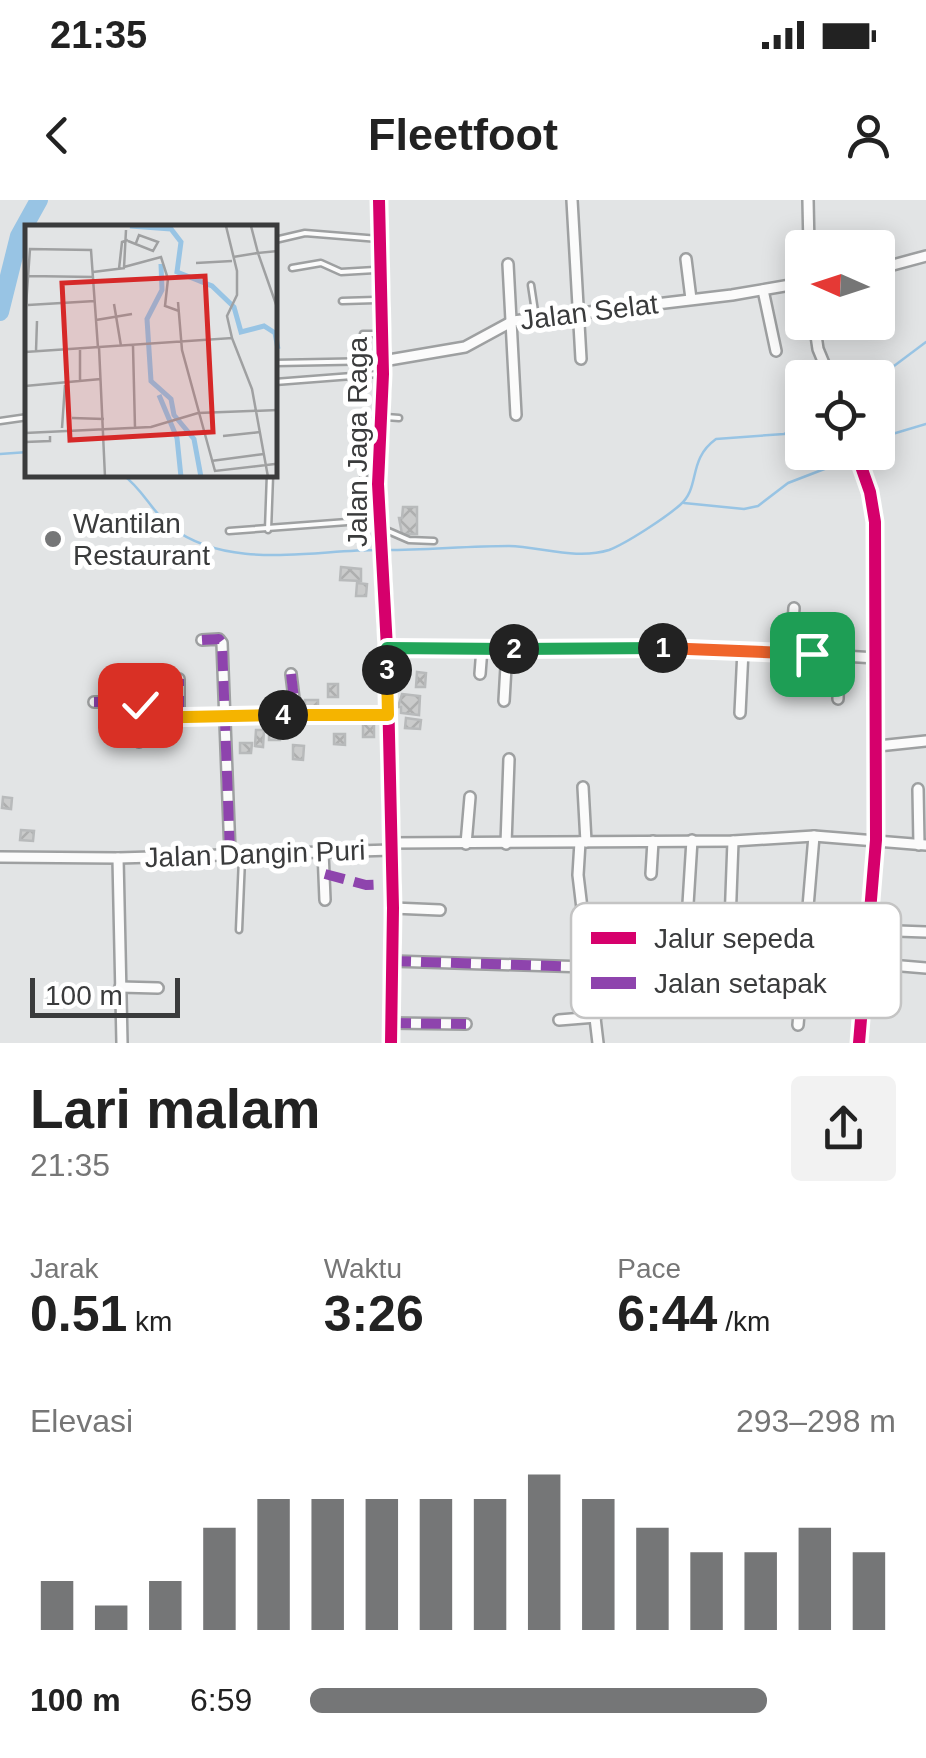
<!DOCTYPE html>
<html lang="id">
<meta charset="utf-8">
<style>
:root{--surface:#fff;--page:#f2f2f2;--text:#222;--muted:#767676;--accent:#757677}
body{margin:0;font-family:Helvetica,sans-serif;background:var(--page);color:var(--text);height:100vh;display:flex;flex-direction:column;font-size:38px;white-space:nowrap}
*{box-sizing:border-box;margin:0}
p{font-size:32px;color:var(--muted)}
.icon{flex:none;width:55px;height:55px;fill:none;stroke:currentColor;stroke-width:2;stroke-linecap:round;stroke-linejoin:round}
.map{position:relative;height:843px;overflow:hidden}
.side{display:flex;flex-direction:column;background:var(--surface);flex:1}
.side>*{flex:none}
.needle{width:65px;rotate:273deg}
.fabs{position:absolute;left:785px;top:30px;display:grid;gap:20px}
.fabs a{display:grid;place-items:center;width:110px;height:110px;border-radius:10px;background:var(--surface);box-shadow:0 5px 25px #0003;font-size:50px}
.scale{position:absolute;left:30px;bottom:25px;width:150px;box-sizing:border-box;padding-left:10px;border:5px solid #3a3b3c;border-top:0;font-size:28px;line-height:35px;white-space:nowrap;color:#3a3b3c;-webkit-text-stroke:8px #fff;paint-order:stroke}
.pin{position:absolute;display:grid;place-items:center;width:85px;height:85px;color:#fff;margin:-42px;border-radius:20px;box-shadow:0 5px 15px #0006}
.km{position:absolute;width:50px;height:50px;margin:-25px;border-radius:50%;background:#222;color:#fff;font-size:28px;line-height:50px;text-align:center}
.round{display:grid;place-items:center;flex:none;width:105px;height:105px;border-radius:10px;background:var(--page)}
.head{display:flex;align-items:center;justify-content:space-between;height:170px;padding:0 30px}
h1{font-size:55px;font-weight:700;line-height:75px}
.figures{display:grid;grid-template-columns:repeat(3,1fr);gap:15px;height:170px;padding:10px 30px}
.figures div{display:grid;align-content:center}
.figures b{font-size:50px;font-weight:700}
.figures small{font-size:28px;font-weight:400}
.figures p{font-size:28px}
.chart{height:280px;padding:20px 30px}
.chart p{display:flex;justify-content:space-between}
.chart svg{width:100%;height:180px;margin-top:10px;stroke:var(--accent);stroke-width:6}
ul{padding:0 30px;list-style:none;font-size:32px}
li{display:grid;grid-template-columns:160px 120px 1fr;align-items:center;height:75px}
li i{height:25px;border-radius:12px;background:var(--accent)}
.status{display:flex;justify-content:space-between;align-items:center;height:70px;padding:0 50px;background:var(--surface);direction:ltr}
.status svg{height:28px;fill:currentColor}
header{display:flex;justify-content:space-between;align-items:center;height:130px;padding:0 30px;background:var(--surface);font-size:45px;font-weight:700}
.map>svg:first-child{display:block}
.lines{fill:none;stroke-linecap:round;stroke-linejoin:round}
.stream{stroke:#98c4e4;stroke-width:2.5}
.river{stroke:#98c4e4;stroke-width:18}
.building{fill:url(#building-cross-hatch);stroke:#b8babb;stroke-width:2.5}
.lane-casing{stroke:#9ea0a1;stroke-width:9}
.street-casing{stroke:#9ea0a1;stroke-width:14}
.secondary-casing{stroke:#9ea0a1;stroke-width:18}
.lane{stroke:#fbfbfb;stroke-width:4}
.street{stroke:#fbfbfb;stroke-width:9}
.secondary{stroke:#fbfbfb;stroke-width:12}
.quiet{stroke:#8e44ad;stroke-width:10;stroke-dasharray:20 10;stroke-linecap:butt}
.cycleway-casing{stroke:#fff;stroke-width:19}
.cycleway{stroke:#d6006c;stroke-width:12}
.split-1-casing{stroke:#fff;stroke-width:20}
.split-2-casing{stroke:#fff;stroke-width:20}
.split-3-casing{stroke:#fff;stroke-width:20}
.split-4-casing{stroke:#fff;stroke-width:20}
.split-5-casing{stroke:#fff;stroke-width:20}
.split-1{stroke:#f0652b;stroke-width:12}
.split-2{stroke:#22a559;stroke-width:12}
.split-3{stroke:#22a559;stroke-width:12}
.split-4{stroke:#f5b400;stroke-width:12}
.split-5{stroke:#f5b400;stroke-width:12}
.poi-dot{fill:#757677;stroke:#fff;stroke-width:4}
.labels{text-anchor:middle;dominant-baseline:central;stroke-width:10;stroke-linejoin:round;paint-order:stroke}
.street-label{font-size:28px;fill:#3a3b3c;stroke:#fff}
.poi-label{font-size:28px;fill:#3a3b3c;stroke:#fff;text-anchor:start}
.inset-river{fill:none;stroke:#98c4e4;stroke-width:5}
.inset-road{fill:none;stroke:#9fa0a1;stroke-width:2.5}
.view{fill:#d62828;fill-opacity:0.15;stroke:#d62828;stroke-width:5}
.inset-edge{fill:none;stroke:#3a3b3c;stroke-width:5}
.key{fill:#fff;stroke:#c4c4c4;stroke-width:2.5}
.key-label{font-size:28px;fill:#3a3b3c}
</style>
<div class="status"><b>21:35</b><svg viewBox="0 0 49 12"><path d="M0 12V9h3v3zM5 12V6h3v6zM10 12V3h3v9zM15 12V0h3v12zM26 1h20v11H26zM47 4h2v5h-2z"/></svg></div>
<header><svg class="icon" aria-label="back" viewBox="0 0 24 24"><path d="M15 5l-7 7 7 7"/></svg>Fleetfoot<svg class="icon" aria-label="person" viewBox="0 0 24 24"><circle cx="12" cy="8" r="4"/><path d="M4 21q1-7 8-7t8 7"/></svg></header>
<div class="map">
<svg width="926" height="843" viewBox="0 0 926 843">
<defs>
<pattern id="building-cross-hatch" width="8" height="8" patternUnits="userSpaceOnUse" patternTransform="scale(2.5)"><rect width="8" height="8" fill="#cacbcb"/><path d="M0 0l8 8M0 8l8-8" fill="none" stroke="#aeafaf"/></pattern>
</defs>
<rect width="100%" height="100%" fill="#e2e4e5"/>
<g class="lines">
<!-- stream -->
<g class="stream">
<polyline points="878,178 926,142"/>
<polyline points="878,246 889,235 926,224"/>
<polyline points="0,254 28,252"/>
<path d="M123 275C142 288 152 312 171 327 229 371 311 350 378 350"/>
<polyline points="684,303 744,309 758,306 788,283 853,258"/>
<path d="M386 350C427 350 468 346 509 346 541 347 577 360 609 350 627 343 665 318 680 305 701 287 687 260 716 239L784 234 802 227"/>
</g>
<!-- river -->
<polyline class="river" points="0,112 19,36 39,0"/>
</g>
<!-- building -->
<g class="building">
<polygon points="403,307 417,307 417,334 402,334 399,318 402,318"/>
<polygon points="341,367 361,369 361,381 340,380"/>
<polygon points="357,383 367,384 366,396 356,396"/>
<polygon points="395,467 405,468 405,480 394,480"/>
<polygon points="417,472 426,473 425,487 416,487"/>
<rect x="328" y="484" width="10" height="13"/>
<polygon points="402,494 420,496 419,515 401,513 401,507 398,507"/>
<rect x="305" y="500" width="13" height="9"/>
<rect x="363" y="517" width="11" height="20"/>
<polygon points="406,518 421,520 420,529 405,528"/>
<rect x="269" y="521" width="11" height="19"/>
<polygon points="256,530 264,530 263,547 255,546"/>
<polygon points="334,534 345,534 345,545 334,544"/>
<polygon points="240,543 252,543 251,553 240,553"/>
<polygon points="293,545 304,546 303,560 293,559"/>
<polygon points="3,597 12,598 11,609 2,608"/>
<polygon points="21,630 34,631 33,641 20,640"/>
</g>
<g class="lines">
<defs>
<g id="lane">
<polyline points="275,40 305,33 379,39"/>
<polyline points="292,68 321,63 341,72 375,70"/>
<polyline points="531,85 536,118"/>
<polyline points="342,101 376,100"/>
<polyline points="363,134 377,134"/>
<polyline points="275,163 380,161"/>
<polyline points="275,182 378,174"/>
<polyline points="386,217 399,218"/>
<polyline points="0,221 28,217"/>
<polyline points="363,249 365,321"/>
<polyline points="268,330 270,275"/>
<polyline points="386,330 409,340 434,341"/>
<polyline points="229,331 374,320"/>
<polyline points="239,730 242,658"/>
</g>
<g id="street">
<polyline points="572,0 581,159"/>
<polyline points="808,0 809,48"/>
<polyline points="686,59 691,99"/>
<polyline points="508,64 516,215"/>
<polyline points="878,69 926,56"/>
<polyline points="763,90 776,151"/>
<polyline points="878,94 882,124"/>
<polyline points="814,122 818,149 830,178"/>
<polyline points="383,161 465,147 513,121 732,95 802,83"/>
<polyline points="856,252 870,292 875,322 876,640 859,843"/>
<polyline points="202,440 219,439 222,443 230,653"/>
<polyline points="387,448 727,449 876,458"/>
<polyline points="791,452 794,408"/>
<polyline points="291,474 296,515"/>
<polyline points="480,474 482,448"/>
<polyline points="838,499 839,456"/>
<polyline points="504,501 507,449"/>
<polyline points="94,502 137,502 139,518"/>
<polyline points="740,513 743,450"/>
<polyline points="179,516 179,479"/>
<polyline points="139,542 139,518 142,517 388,515"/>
<polyline points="878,546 926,541"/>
<polyline points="583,587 586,642"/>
<polyline points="918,589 919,645"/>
<polyline points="580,642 578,675 598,843"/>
<polyline points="391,643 733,641 814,636 926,645"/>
<polyline points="466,644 470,597"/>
<polyline points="506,644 509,559"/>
<polyline points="323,651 325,700"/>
<polyline points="0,657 118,658 392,650"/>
<polyline points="118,658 122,843"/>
<polyline points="651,674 653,641"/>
<polyline points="393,708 440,710"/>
<polyline points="869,730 926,732"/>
<polyline points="729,750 733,641"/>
<polyline points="685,752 692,640"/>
<polyline points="587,758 630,756"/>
<polyline points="391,761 587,767"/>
<polyline points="866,763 926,768"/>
<polyline points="120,787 158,788"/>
<polyline points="559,820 596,817"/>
<polyline points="391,823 466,824"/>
<polyline points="798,825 814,636"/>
</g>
<polyline id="secondary" points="379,0 383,174 378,284 387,448 393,708 391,843"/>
</defs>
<!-- lane casing -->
<use href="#lane" class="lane-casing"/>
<!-- street casing -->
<use href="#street" class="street-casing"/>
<!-- secondary casing -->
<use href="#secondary" class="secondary-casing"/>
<!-- lane -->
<use href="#lane" class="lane"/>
<!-- street -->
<use href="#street" class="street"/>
<!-- secondary -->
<use href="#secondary" class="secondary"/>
<!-- quiet -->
<g class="quiet">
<polyline points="202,440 219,439 222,443 230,653"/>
<polyline points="291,474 296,515"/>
<polyline points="94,502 137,502 139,518"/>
<polyline points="179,516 179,479"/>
<polyline points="139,542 139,518 142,517 388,515"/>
<polyline points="325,674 366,685 392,684"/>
<polyline points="391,761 587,767"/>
<polyline points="391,823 466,824"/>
</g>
<defs>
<g id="cycleway">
<polyline points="379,0 383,174 378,284 387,448 393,708 391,843"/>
<polyline points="856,252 870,292 875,322 876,640 859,843"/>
</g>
</defs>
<!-- cycleway casing -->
<use href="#cycleway" class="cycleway-casing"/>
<!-- cycleway -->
<use href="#cycleway" class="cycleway"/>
</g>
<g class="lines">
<defs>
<polyline id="split-1" points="663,448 812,454"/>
<polyline id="split-2" points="514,449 663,448"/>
<polyline id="split-3" points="387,470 387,448 514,449"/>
<polyline id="split-4" points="283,515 388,515 387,470"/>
<polyline id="split-5" points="140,505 139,518 283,515"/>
</defs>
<!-- split-1 casing -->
<use href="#split-1" class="split-1-casing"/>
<!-- split-2 casing -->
<use href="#split-2" class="split-2-casing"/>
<!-- split-3 casing -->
<use href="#split-3" class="split-3-casing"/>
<!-- split-4 casing -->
<use href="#split-4" class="split-4-casing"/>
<!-- split-5 casing -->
<use href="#split-5" class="split-5-casing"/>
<!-- split-1 -->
<use href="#split-1" class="split-1"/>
<!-- split-2 -->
<use href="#split-2" class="split-2"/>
<!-- split-3 -->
<use href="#split-3" class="split-3"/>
<!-- split-4 -->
<use href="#split-4" class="split-4"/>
<!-- split-5 -->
<use href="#split-5" class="split-5"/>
</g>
<!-- markers -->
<circle class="poi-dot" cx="53" cy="339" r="10"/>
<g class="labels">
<!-- street labels -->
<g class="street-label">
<text transform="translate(589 112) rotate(-7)">Jalan Selat</text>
<text transform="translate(357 242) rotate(-90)">Jalan Jaga Raga</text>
<text transform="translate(255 654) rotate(-2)">Jalan Dangin Puri</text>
</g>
<!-- poi labels -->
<g class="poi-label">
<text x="73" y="323">Wantilan<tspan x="73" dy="32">Restaurant</tspan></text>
</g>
</g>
<!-- overview -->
<g transform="translate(25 25)">
<rect width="252" height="252" fill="#e2e4e5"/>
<path class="inset-river" d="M105 1 146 4 156 17 152 47 187 61 209 82 216 107 239 101 250 108 253 124M136 39 137 65 122 94 126 156 146 174 149 190 169 214 176 252M134 170 152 213 156 252"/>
<path class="inset-road" d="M201 1 212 46V70L202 91 207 113M226 1 233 28 253 26M103 16 128 26 133 17 114 10 111 18M208 32 233 28 253 85M171 38 207 36M99 42 136 32 143 54 140 81 154 86M99 43 101 5M94 44 97 17 103 15M68 47 100 43M3 51 69 52M153 77 157 125 190 246 250 239M89 79 96 121M3 80 70 76M0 95 5 24 66 25 73 123M71 95 107 89M108 121 110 203M74 122 80 252M55 125V157M11 126 12 96M0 127 207 113 227 164 243 252M0 161 76 154M0 162 1 208M47 193 79 194M37 203 40 160M0 208 126 202 173 188 253 185M198 211 235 207M0 217 25 216V211M186 236 239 229"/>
<path class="view" d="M180 51 188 207 45 215 37 58Z"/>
<rect width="252" height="252" class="inset-edge"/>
</g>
<!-- legend -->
<rect x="571" y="703" width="330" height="115" rx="15" class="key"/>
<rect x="591" y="732" width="45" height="12" fill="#d6006c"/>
<rect x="591" y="777" width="45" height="12" fill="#8e44ad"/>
<g class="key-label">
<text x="654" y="748">Jalur sepeda</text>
<text x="654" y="793">Jalan setapak</text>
</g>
</svg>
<div class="fabs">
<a><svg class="needle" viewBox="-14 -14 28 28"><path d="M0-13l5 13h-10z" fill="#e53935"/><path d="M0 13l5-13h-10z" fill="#767676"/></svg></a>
<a><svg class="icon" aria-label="locate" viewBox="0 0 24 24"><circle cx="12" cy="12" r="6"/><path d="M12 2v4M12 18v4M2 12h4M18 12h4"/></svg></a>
</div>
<div class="scale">100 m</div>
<div class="pin" style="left:812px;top:454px;background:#1e9e55"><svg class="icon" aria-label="arrive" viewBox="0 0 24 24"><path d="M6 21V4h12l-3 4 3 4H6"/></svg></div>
<div class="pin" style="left:140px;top:505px;background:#d93025"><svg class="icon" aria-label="check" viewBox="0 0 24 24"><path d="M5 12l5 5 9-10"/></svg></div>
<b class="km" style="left:663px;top:448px">1</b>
<b class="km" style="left:514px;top:449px">2</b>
<b class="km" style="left:387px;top:470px">3</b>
<b class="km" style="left:283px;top:515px">4</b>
</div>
<section class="side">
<div class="head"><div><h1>Lari malam</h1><p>21:35</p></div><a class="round"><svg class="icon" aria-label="share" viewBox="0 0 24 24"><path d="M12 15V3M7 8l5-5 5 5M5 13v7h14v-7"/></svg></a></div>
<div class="figures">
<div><p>Jarak</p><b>0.51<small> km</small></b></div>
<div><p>Waktu</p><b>3:26</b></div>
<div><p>Pace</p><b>6:44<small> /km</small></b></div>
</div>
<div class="chart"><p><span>Elevasi</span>293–298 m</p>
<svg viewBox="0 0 160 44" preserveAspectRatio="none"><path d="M5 44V32M15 44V38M25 44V32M35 44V19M45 44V12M55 44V12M65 44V12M75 44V12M85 44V12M95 44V6M105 44V12M115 44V19M125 44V25M135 44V25M145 44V19M155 44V25"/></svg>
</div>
<ul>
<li><b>100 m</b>6:59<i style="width:78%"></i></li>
</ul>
</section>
